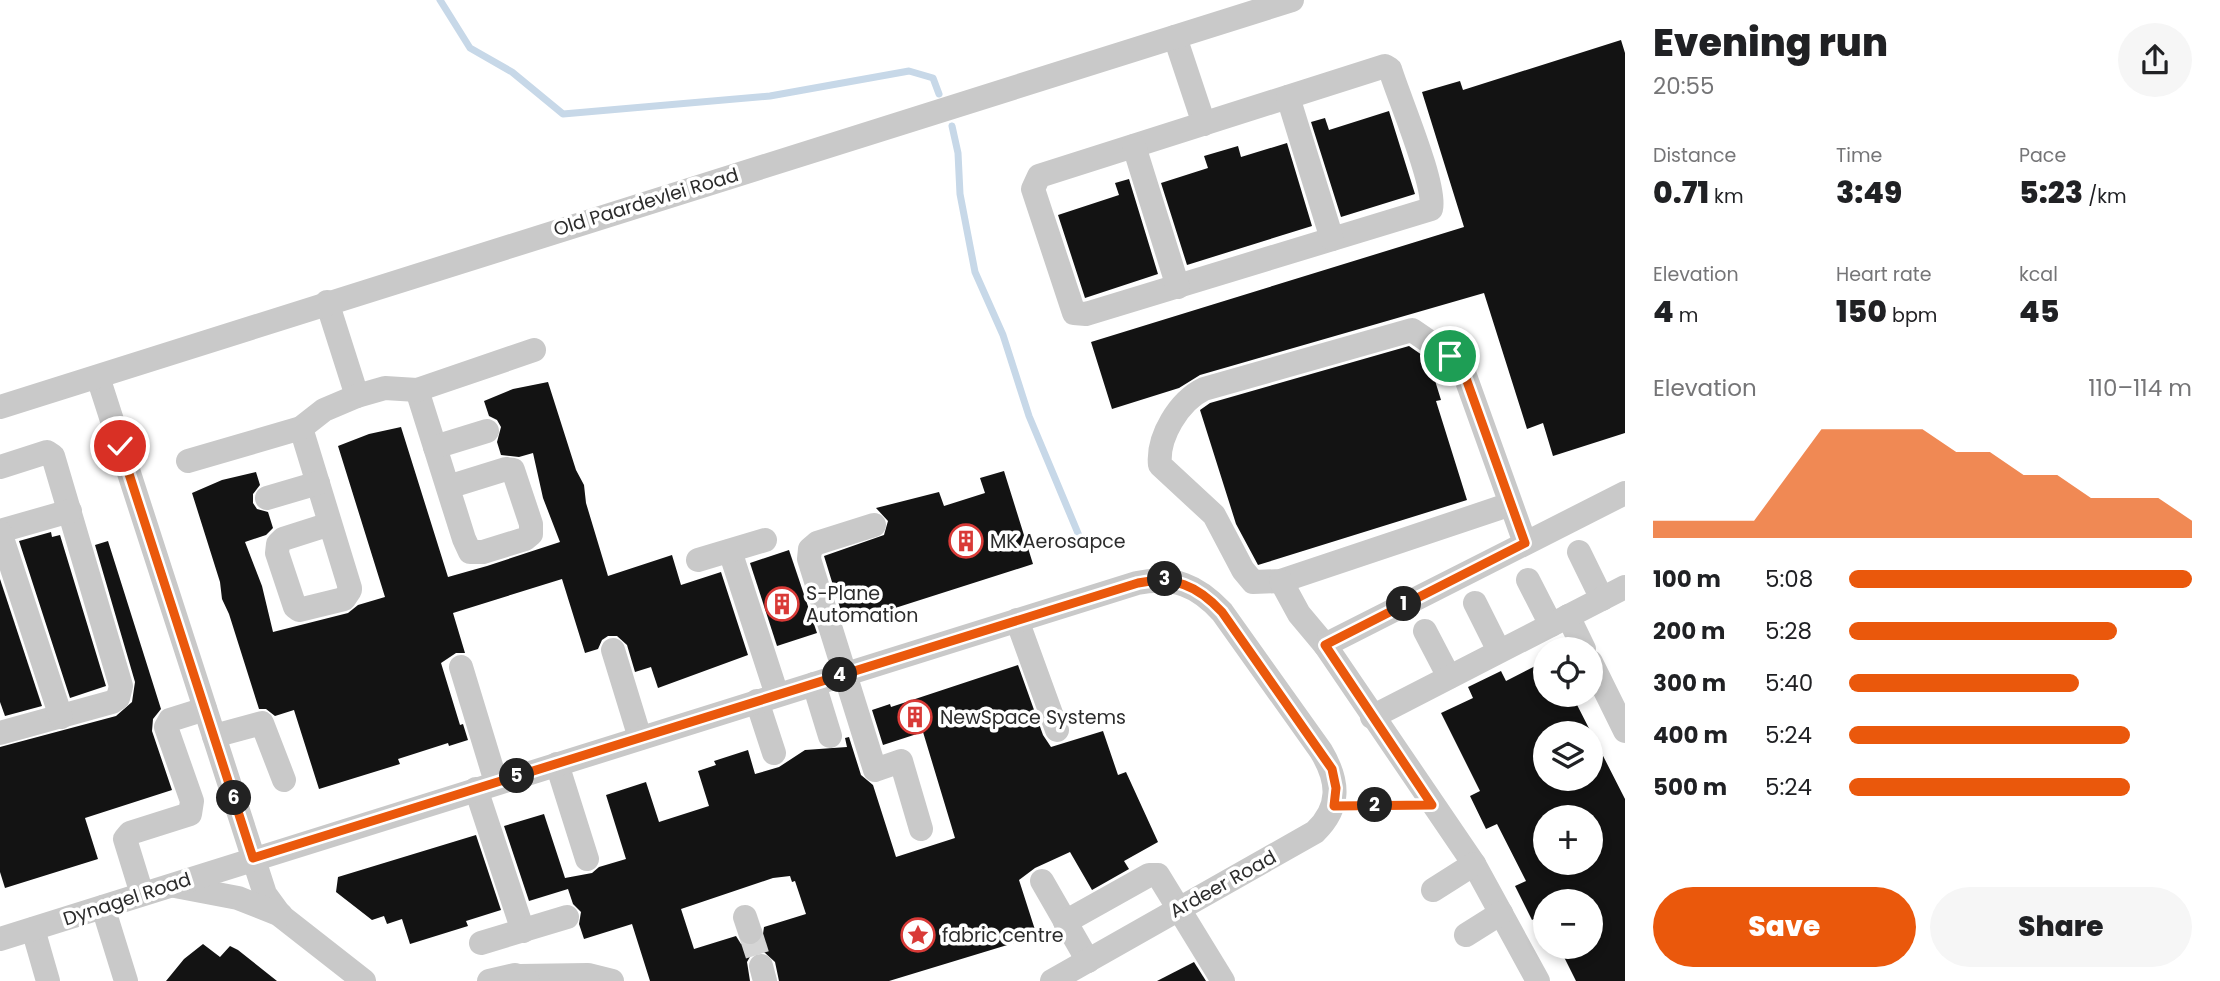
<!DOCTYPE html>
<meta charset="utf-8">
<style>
:root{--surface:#fff;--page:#f6f6f6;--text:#202124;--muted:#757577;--accent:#ea580c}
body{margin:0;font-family:Poppins,sans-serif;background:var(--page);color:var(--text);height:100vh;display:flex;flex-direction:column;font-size:26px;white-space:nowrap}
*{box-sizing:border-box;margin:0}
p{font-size:23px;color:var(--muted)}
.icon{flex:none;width:38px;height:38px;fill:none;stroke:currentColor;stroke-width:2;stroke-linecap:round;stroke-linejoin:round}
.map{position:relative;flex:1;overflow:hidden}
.drawer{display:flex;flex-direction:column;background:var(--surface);width:595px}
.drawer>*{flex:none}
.tools{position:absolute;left:1533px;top:637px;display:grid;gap:14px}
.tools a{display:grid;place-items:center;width:70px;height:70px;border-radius:50%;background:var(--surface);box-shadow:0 4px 10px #0003;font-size:35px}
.pin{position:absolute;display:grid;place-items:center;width:60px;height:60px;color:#fff;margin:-30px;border:4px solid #fff;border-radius:50%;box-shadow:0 2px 7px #0007}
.km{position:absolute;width:35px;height:35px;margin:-18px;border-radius:50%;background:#222;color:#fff;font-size:19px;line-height:35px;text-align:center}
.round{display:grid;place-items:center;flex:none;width:74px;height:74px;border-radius:37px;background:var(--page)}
.head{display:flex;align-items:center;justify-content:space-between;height:119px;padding:0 28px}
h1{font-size:38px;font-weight:800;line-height:52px}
.metrics{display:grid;grid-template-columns:repeat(3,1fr);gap:10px;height:119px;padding:7px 28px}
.metrics div{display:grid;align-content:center}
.metrics b{font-size:30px;font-weight:800}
.metrics small{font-size:19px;font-weight:400}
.metrics p{font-size:19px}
.chart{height:196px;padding:14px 28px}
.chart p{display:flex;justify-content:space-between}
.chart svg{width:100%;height:126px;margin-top:7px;fill:var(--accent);opacity:.7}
.primary-button{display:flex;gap:14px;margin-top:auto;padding:14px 28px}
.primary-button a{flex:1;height:80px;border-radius:42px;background:var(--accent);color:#fff;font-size:28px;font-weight:800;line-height:80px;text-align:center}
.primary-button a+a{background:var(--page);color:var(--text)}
ul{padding:0 28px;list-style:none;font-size:23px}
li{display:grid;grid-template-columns:112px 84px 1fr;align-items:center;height:52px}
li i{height:18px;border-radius:9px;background:var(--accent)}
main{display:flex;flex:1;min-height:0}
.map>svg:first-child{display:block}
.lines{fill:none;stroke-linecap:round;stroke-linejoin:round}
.stream{stroke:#c7d8e8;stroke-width:7}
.building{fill:#131313;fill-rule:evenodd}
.minor-tunnel{stroke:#d5d5d5;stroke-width:24;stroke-dasharray:24 12;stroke-linecap:butt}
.path{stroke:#c9c9c9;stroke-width:4.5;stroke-dasharray:3.5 3.5;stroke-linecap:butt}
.minor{stroke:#c9c9c9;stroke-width:24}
.route-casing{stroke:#fff;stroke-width:14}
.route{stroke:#ea580c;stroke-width:9}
.labels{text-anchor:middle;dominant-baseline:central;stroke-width:7;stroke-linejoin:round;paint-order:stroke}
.street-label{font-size:19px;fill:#2c2c2c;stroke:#fff}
.poi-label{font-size:19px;fill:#2c2c2c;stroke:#fff;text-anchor:start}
</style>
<main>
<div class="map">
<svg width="1625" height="981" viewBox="0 0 1625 981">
<rect width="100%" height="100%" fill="#fff"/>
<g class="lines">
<!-- stream -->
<g class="stream">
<polyline points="440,0 470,48 512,72 563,114 770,96 909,71 933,78 939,94"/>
<polyline points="952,126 958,153 960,194 975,272 1003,335 1029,416 1080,538"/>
</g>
</g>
<!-- building -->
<g class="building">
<polygon points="1621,40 1625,53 1625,433 1553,456 1543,423 1527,429 1484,293 1200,375 1179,388 1112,409 1091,342 1464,227 1422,92 1460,81 1463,90"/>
<polygon points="1389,111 1415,194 1341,217 1311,122 1325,118 1329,130"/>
<polygon points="1287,143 1312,226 1187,265 1161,183 1208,168 1204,156 1238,146 1241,157"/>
<polygon points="1129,179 1158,274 1085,298 1058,215 1119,195 1115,183"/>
<polygon points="1409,346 1422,355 1424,363 1429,361 1441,400 1436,401 1467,500 1258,565 1236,524 1200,410 1210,403"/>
<polygon points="548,382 576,470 584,485 586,503 608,576 672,555 681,585 721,572 748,655 658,688 651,667 635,672 627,645 617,636 608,636 602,640 598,649 585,653 562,579 453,613 465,653 456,653 441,663 460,725 463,724 468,740 449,746 448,743 398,759 400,764 319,789 294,710 275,716 266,709 259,709 229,614 222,599 220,582 192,493 222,480 256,472 260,485 253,494 253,503 257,509 268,512 273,528 266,535 245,542 262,586 273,632 348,613 358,605 385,597 338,446 369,434 401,427 448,577 487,566 560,542 543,498 533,453 519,457 501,455 497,442 501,427 497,420 489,416 484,401 513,389"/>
<polygon points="1004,471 1033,564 845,624 824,556 884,535 888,521 876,508 939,492 944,506 985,493 980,478"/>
<polygon points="51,532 52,537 60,535 106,686 70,698 19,541"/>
<polygon points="108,541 161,709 153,719 152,731 172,790 85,818 98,859 5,888 0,872 0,747 116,716 132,702 135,682 95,545"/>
<polygon points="789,550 817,633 777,646 750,563"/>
<polygon points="0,579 42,706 5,716 0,702"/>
<path d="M1545 661V695H1572L1625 799V981H1576L1559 947H1591V901H1545V913L1532 920 1515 886 1526 881 1497 824 1486 829 1470 796 1480 791 1441 713 1473 698 1468 687 1501 671 1506 681ZM1545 733H1591V779H1545ZM1545 817H1591V863H1545Z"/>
<path d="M1018 665 1043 735 1051 747 1103 731 1118 775 1126 772 1158 842 1124 861 1129 869 1092 890 1070 852 1035 868 1019 880 1037 936 889 981H779L775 962 764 952 751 955 747 962 750 981H650L632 924 584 939 579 924 581 912 573 904 568 889 529 901 504 826 544 814 565 878 592 873 599 867 626 859 606 795 646 782 659 822 709 806 698 771 716 765 714 761 748 750 755 774 779 767 805 750 847 747 845 738 849 737 861 775 873 785 896 857 955 838 923 732 883 745 872 710 890 704 891 707ZM790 876 792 882 795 881 806 914 764 927 762 941 754 946 741 944 736 936 694 949 681 909 773 878Z"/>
<polygon points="476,835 501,910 466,921 468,926 410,944 402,919 387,924 384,916 372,920 336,892 338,877"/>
<polygon points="203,944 220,957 230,946 238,950 277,981 166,981 184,959"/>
<polygon points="1194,962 1206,981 1157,981"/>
</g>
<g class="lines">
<!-- minor-tunnel -->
<polyline class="minor-tunnel" points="750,932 761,966"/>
<!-- path -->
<polyline class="path" points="1356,805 1407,805"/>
<!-- minor -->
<g class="minor">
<polyline points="1175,37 1204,124"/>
<path d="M1385 66 1390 69C1398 96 1437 186 1431 209L1086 314 1074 313 1033 189 1039 176Z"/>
<polyline points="1288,97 1332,239"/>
<polyline points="1134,146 1178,287"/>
<polyline points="327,302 357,396"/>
<polyline points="98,377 265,894 281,916 364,981"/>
<polyline points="417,390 464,539 470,552 483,552 525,539 531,534 531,524 513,470 506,469 448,487"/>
<polyline points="0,407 1292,0"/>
<polyline points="301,428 350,588 350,590 344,599 299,610 295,607 277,553 278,544 283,539 330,524"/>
<polyline points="435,447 487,431"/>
<polyline points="188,461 301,428 324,410 357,396 385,388 417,390 534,350"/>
<polyline points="0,467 47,452 53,456 121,686 118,698 112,702 0,733"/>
<polyline points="267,498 318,483"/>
<path d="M1511 504 1281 581 1253 582 1243 570 1214 515 1160 465C1157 437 1179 401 1204 389L1412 330 1450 356 1463 370 1525 543"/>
<polyline points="874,525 817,543 810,549 809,559 875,770 901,761 921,829"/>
<polyline points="0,531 70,511"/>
<polyline points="0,532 61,717"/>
<polyline points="730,551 777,695"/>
<polyline points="1579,552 1602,599"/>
<polyline points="698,560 765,540"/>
<polyline points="1528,580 1551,625"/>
<polyline points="1281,581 1299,614 1325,645 1474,864 1538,981"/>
<polyline points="1475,603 1499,651"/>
<polyline points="1568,616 1584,649"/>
<polyline points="1017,620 1057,730"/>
<polyline points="1425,631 1449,677"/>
<polyline points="1325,645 1625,493"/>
<polyline points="613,650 640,738"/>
<polyline points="1591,662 1625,731"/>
<polyline points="461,667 496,782"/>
<polyline points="814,684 830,736"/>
<polyline points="757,701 774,753"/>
<polyline points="1372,717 1625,587"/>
<polyline points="214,736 262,723 284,780"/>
<polyline points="557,764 587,859"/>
<polyline points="476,789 523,931"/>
<polyline points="1042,881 1088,961"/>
<polyline points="175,886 238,898 281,915"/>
<polyline points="1433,890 1474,864"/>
<polyline points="142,894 125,839 130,833 190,814 192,801 166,727 170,720 205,709"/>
<polyline points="103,907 126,981"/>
<polyline points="745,917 750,932"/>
<polyline points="1065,922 1149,875 1158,875 1223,981"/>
<polyline points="33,929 48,981"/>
<polyline points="1466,935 1501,913"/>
<path d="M0 939 1137 583C1174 576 1197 585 1222 612L1321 751C1339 781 1341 807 1315 832L1052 981"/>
<polyline points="481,943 567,917"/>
<polyline points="761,966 765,981"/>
<polyline points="520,976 588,975 612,981"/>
<polyline points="489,981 515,975 528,981"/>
</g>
</g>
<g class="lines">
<defs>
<path id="route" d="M120 446 253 858 1138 583C1174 576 1197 585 1222 612L1332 769 1336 788 1334 806 1432 805 1325 645 1525 543 1463 370 1450 356"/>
</defs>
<!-- route casing -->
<use href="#route" class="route-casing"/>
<!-- route -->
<use href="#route" class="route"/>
</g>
<!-- icons -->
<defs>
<symbol id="building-ring" viewBox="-11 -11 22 22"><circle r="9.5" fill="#fff" stroke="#d93a37" stroke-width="1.5"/><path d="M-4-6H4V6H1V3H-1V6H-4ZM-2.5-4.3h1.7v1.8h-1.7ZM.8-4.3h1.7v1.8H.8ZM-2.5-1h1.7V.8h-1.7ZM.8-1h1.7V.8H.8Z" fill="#d93a37"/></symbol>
<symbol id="sight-ring" viewBox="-11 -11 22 22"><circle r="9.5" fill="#fff" stroke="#d93a37" stroke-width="1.5"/><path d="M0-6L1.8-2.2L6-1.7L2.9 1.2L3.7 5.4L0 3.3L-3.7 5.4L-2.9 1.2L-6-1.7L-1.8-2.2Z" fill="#d93a37"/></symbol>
</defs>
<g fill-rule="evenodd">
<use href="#building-ring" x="947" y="522" width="38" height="38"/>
<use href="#building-ring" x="763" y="585" width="38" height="38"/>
<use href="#building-ring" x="896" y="698" width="38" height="38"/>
<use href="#sight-ring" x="899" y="916" width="38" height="38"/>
</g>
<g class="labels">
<!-- street labels -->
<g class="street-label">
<text transform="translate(646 202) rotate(-17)">Old Paardevlei Road</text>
<text transform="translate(1223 884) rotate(-29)">Ardeer Road</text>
<text transform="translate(127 899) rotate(-18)">Dynagel Road</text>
</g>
<!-- poi labels -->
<g class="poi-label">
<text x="990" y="541">MK Aerosapce</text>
<text x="806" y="593">S-Plane<tspan x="806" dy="22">Automation</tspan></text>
<text x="940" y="717">NewSpace Systems</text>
<text x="942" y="935">fabric centre</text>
</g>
</g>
</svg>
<div class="tools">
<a><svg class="icon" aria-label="locate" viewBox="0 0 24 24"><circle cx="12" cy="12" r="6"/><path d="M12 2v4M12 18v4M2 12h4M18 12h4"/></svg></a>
<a><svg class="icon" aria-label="layers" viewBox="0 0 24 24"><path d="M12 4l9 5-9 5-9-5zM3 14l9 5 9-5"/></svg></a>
<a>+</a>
<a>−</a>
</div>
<div class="pin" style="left:1450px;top:356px;background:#1e9e55"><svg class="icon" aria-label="arrive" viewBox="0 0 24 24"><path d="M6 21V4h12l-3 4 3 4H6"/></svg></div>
<div class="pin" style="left:120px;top:446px;background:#d93025"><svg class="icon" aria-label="check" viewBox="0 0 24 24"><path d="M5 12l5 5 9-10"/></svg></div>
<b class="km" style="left:1404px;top:604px">1</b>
<b class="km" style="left:1375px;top:805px">2</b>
<b class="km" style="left:1165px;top:579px">3</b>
<b class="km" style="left:840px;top:675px">4</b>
<b class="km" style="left:517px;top:776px">5</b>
<b class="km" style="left:234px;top:798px">6</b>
</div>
<section class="drawer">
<div class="head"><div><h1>Evening run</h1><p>20:55</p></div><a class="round"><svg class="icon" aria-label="share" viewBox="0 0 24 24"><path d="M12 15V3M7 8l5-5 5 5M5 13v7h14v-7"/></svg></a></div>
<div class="metrics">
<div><p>Distance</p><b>0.71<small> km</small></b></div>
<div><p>Time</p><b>3:49</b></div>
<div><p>Pace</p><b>5:23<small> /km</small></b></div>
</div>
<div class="metrics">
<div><p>Elevation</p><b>4<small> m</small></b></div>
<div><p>Heart rate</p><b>150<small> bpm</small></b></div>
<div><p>kcal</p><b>45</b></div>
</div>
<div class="chart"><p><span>Elevation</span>110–114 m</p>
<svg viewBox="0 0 160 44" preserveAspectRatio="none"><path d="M0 44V38L10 38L20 38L30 38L40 22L50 6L60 6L70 6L80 6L90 14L100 14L110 22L120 22L130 30L140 30L150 30L160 38V44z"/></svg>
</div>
<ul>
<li><b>100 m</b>5:08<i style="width:100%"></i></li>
<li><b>200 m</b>5:28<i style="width:78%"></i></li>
<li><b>300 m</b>5:40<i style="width:67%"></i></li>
<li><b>400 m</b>5:24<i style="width:82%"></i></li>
<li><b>500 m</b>5:24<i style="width:82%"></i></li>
</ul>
<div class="primary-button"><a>Save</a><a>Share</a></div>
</section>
</main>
